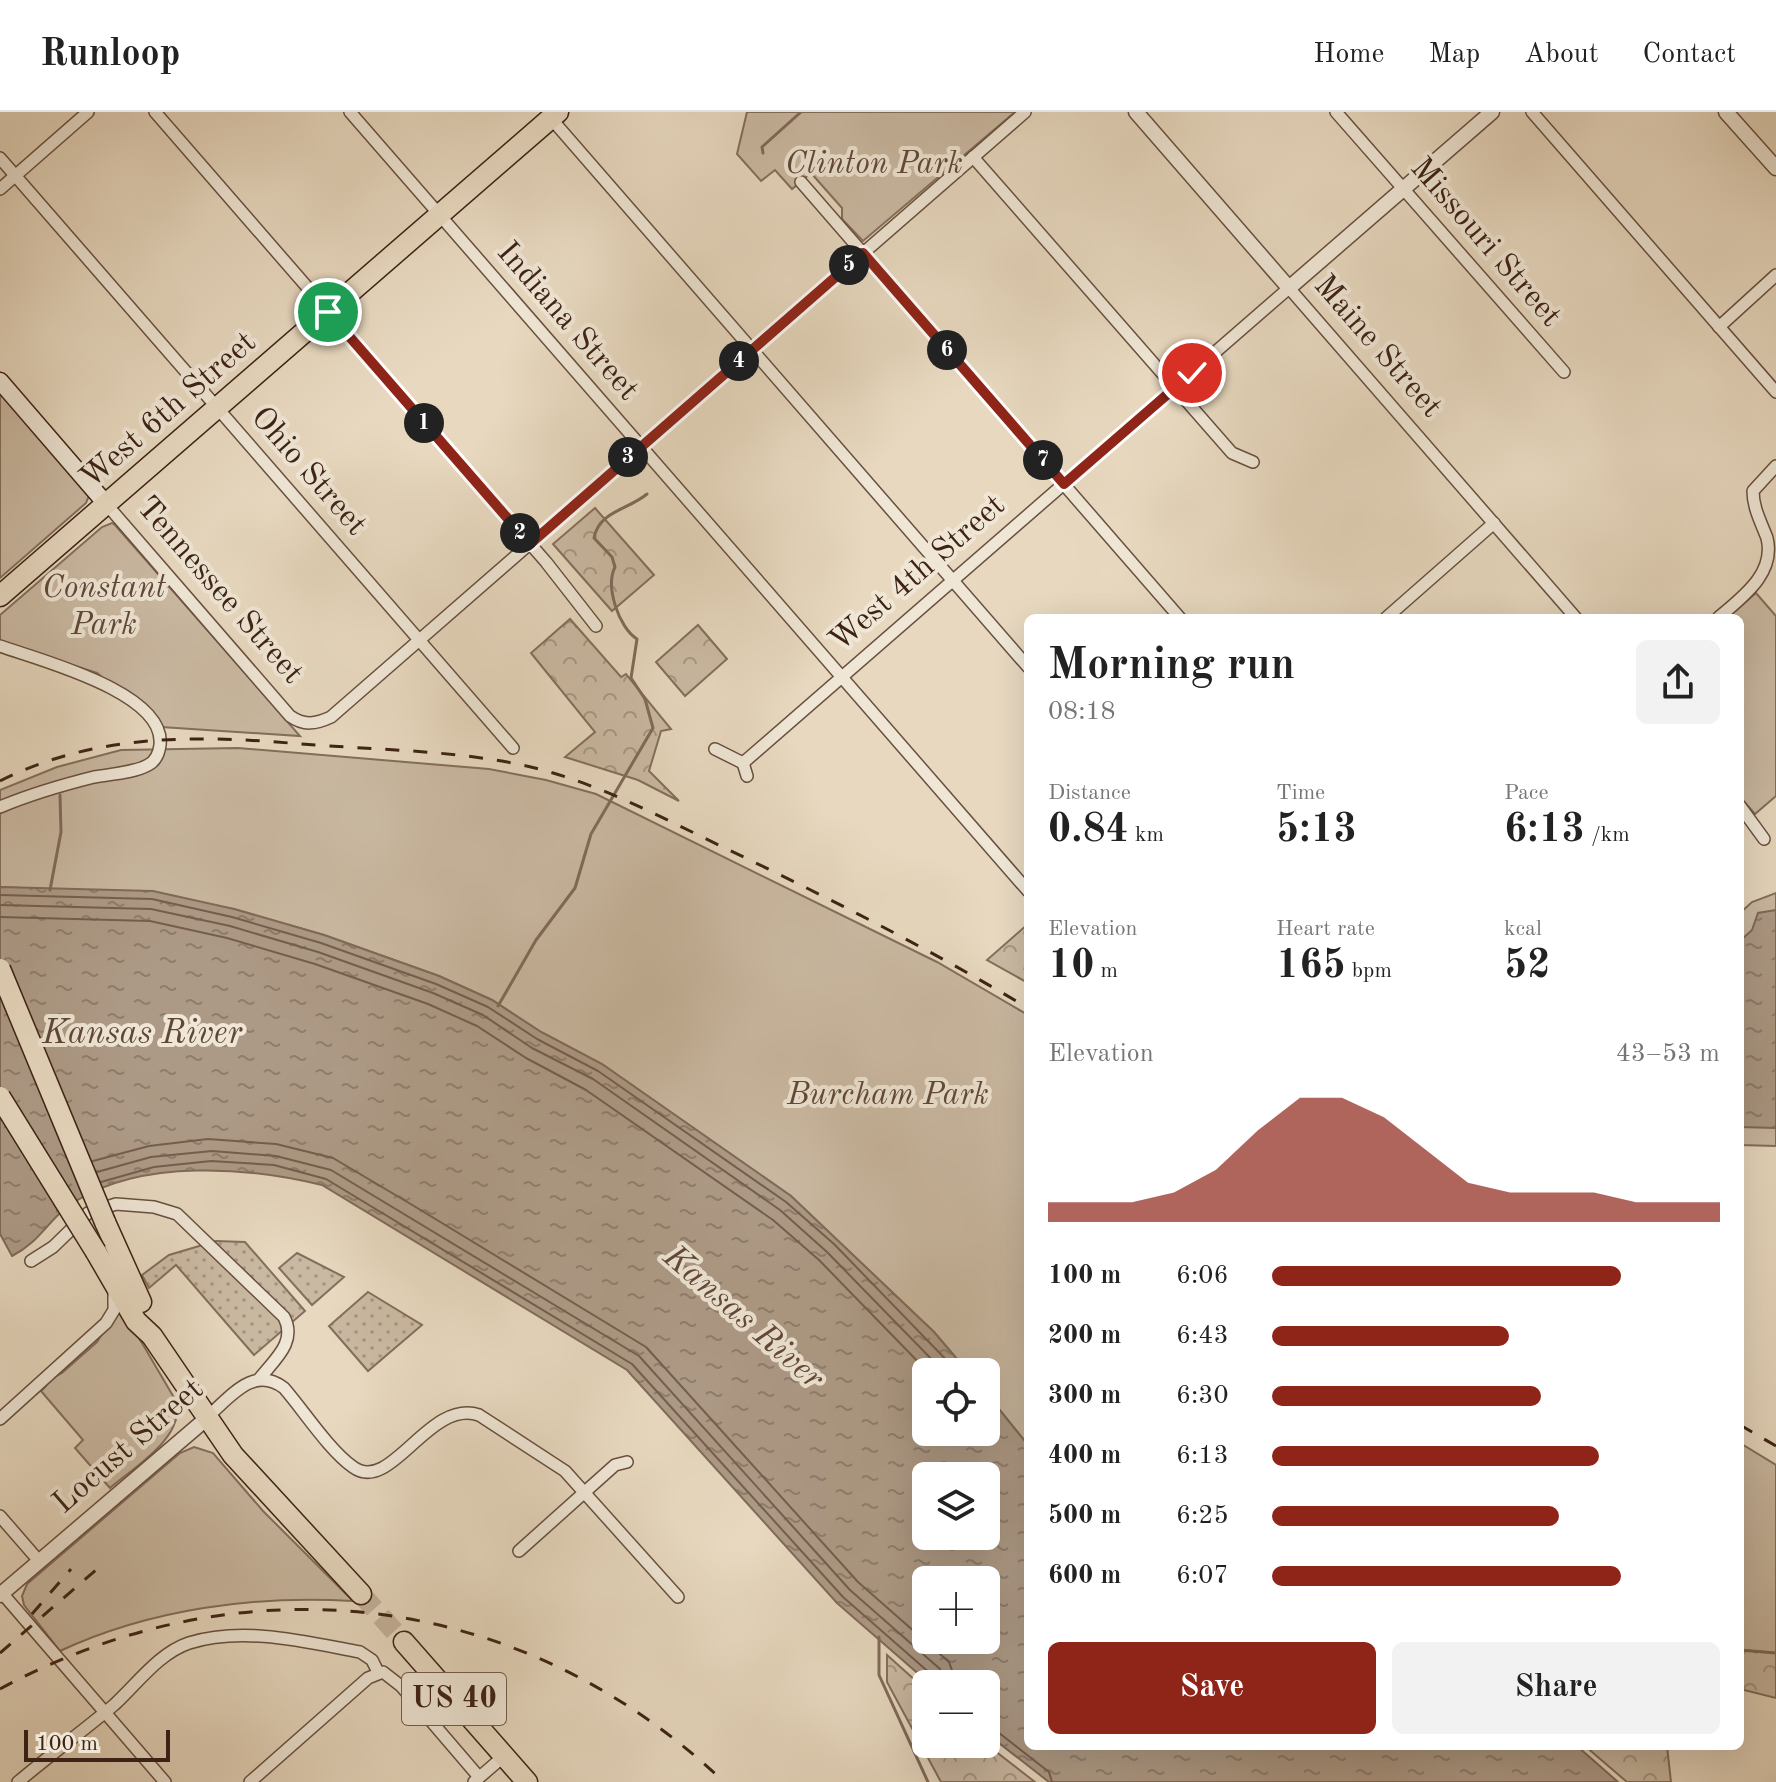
<!DOCTYPE html>
<meta charset="utf-8">
<style>
:root{--surface:#fff;--page:#f2f2f2;--text:#222;--muted:#767676;--line:#e0e0e0;--accent:#8f2418}
body{margin:0;font-family:"Old Standard TT",serif;background:var(--page);color:var(--text);height:100vh;display:flex;flex-direction:column;font-size:30px;white-space:nowrap}
*{box-sizing:border-box;margin:0}
p{font-size:26px;color:var(--muted)}
.icon{flex:none;width:44px;height:44px;fill:none;stroke:currentColor;stroke-width:2;stroke-linecap:round;stroke-linejoin:round}
.map{position:relative;flex:1;overflow:hidden}
.sheet{position:absolute;left:1024px;top:502px;width:720px;height:1136px;display:flex;flex-direction:column;background:var(--surface);border-radius:12px;box-shadow:0 8px 32px #0002}
.sheet>*{flex:none}
.fabs{position:absolute;left:912px;top:1246px;display:grid;gap:16px}
.fabs a{display:grid;place-items:center;width:88px;height:88px;border-radius:12px;background:var(--surface);box-shadow:0 8px 32px #0002;font-size:40px}
.scale{position:absolute;left:24px;bottom:20px;width:146px;box-sizing:border-box;padding-left:8px;border:4px solid #3d2316;border-top:0;font-size:22px;line-height:28px;white-space:nowrap;color:#3d2316;-webkit-text-stroke:6px #efe6d5;paint-order:stroke}
.pin{position:absolute;display:grid;place-items:center;width:68px;height:68px;color:#fff;margin:-34px;border:4px solid #fff;border-radius:50%;box-shadow:0 2px 8px #0007}
.km{position:absolute;width:40px;height:40px;margin:-20px;border-radius:50%;background:#222;color:#fff;font-size:22px;line-height:40px;text-align:center}
.round{display:grid;place-items:center;flex:none;width:84px;height:84px;border-radius:12px;background:var(--page)}
.head{display:flex;align-items:center;justify-content:space-between;height:136px;padding:0 24px}
h1{font-size:44px;font-weight:800;line-height:60px}
.figures{display:grid;grid-template-columns:repeat(3,1fr);gap:12px;height:136px;padding:8px 24px}
.figures div{display:grid;align-content:center}
.figures b{font-size:40px;font-weight:800}
.figures small{font-size:22px;font-weight:400}
.figures p{font-size:22px}
.chart{height:224px;padding:16px 24px}
.chart p{display:flex;justify-content:space-between}
.chart svg{width:100%;height:144px;margin-top:8px;fill:var(--accent);opacity:.7}
.action{display:flex;gap:16px;margin-top:auto;padding:16px 24px}
.action a{flex:1;height:92px;border-radius:12px;background:var(--accent);color:#fff;font-size:32px;font-weight:800;line-height:92px;text-align:center}
.action a+a{background:var(--page);color:var(--text)}
ul{padding:0 24px;list-style:none;font-size:26px}
li{display:grid;grid-template-columns:128px 96px 1fr;align-items:center;height:60px}
li i{height:20px;border-radius:10px;background:var(--accent)}
header{display:flex;align-items:center;gap:48px;box-sizing:border-box;height:112px;padding:0 40px;background:var(--surface);border-bottom:2px solid var(--line)}
header strong{font-size:38px}
nav{display:flex;gap:44px;margin-inline-start:auto;font-size:28px}
.map>svg:first-child{display:block}
.grass{fill:url(#grass-dots);stroke:#846e5c;stroke-width:2}
.forest{fill:url(#forest-crowns);stroke:#846e5c;stroke-width:2}
.park{fill:#cab9a2;stroke:#846e5c;stroke-width:2}
.water{fill:url(#water-ripples);stroke:#806a59;stroke-width:2;fill-rule:evenodd}
.lines{fill:none;stroke-linecap:round;stroke-linejoin:round}
.shore{stroke:#755e4e;stroke-width:2}
.stream{stroke:#806a59;stroke-width:3}
.trunk-tunnel{stroke:#c5b49d;stroke-width:20;stroke-dasharray:20 10;stroke-linecap:butt}
.minor-casing{stroke:#685040;stroke-width:14}
.tertiary-casing{stroke:#685040;stroke-width:17}
.secondary-casing{stroke:#3d2316;stroke-width:19}
.trunk-casing{stroke:#3d2316;stroke-width:23}
.minor{stroke:#efe6d5;stroke-width:11}
.tertiary{stroke:#efe6d5;stroke-width:14}
.secondary{stroke:#efe6d5;stroke-width:16}
.trunk{stroke:#e7d8bf;stroke-width:20}
.rail{stroke:#3d2316;stroke-width:3;stroke-dasharray:14 14;stroke-linecap:butt}
.trunk-bridge-casing{stroke:#3d2316;stroke-width:23;stroke-linecap:butt}
.trunk-bridge{stroke:#e7d8bf;stroke-width:20}
.route-casing{stroke:#fff;stroke-width:16}
.route{stroke:#8f2418;stroke-width:10}
.labels{text-anchor:middle;dominant-baseline:central;stroke-width:8;stroke-linejoin:round;paint-order:stroke}
.shield{fill:#efe6d5;stroke:#725e4f;stroke-width:2}
.shield-label{font-size:30px;font-weight:bold;fill:#3d2316}
.park-label{font-size:32px;font-style:italic;fill:#604839;stroke:#efe6d5}
.street-label{font-size:32px;fill:#3d2316;stroke:#efe6d5}
.water-label{font-size:34px;font-style:italic;fill:#5f4738;stroke:#efe6d5}
</style>
<header>
<strong>Runloop</strong>
<nav><a>Home</a><a>Map</a><a>About</a><a>Contact</a></nav>
</header>
<div class="map">
<svg width="1776" height="1670" viewBox="0 0 1776 1670">
<defs>
<pattern id="grass-dots" width="8" height="8" patternUnits="userSpaceOnUse" patternTransform="scale(2)"><rect width="8" height="8" fill="#cab9a2"/><path d="M2 2h.1M6 6h.1" fill="none" stroke="#a59683" stroke-width="1.8" stroke-linecap="round"/></pattern>
<pattern id="forest-crowns" width="20" height="18" patternUnits="userSpaceOnUse" patternTransform="scale(2)"><rect width="20" height="18" fill="#cab9a2"/><path d="M2 6a3 3 0 1 1 6 0M12 15a3 3 0 1 1 6 0" fill="none" stroke="#a59683"/></pattern>
<pattern id="water-ripples" width="26" height="14" patternUnits="userSpaceOnUse" patternTransform="scale(2)"><rect width="26" height="14" fill="#ad9a86"/><path d="M2 4q2-2 4 0t4 0M15 11q2-2 4 0t4 0" fill="none" stroke="#8e7d6d"/></pattern>
</defs>
<rect width="100%" height="100%" fill="#e7d8bf"/>
<filter id="stains"><feTurbulence type="fractalNoise" baseFrequency=".0025" numOctaves="4"/><feColorMatrix values="0 0 0 0 .2 0 0 0 0 .09 0 0 0 0 .02 0 0 0 .5 -.17"/></filter>
<radialGradient id="worn" r=".72"><stop offset=".6" stop-color="#630" stop-opacity="0"/><stop offset="1" stop-color="#630" stop-opacity=".3"/></radialGradient>
<!-- grass -->
<g class="grass">
<polygon points="216,1129 245,1130 305,1199 254,1243 176,1153 149,1176 142,1163 169,1143"/>
<polygon points="297,1141 344,1165 312,1193 279,1156"/>
<polygon points="368,1180 422,1213 368,1259 329,1214"/>
</g>
<!-- forest -->
<g class="forest">
<polygon points="595,396 654,463 612,499 553,432"/>
<polygon points="570,507 621,565 626,562 671,617 661,619 649,659 679,689 638,668 565,645 595,620 531,541"/>
<polygon points="698,513 727,547 685,584 656,550"/>
<polygon points="1028,812 1028,871 987,848"/>
<polygon points="1740,1360 1776,1380 1776,1586 1740,1577"/>
<polygon points="887,1543 926,1578 926,1632 986,1632 1035,1670 941,1670 887,1570"/>
<polygon points="1585,1634 1667,1634 1671,1670 1627,1670"/>
</g>
<!-- park -->
<g class="park">
<polygon points="747,0 1015,0 863,129 842,107 842,96 811,61 792,77 775,58 761,69 737,42"/>
<polygon points="0,280 89,384 86,391 0,466"/>
<polygon points="112,411 115,413 300,624 161,615 97,561 0,530 0,503 102,415"/>
<polygon points="1756,481 1776,504 1776,684 1755,702 1740,685 1740,506 1727,506"/>
<polygon points="238,636 489,657 546,668 596,682 937,850 1028,903 1028,1333 986,1281 986,1260 968,1260 934,1220 791,1084 602,952 541,920 492,888 439,864 324,823 234,797 67,778 0,775 0,678 57,655 121,638"/>
<polygon points="1776,781 1776,1034 1740,1033 1740,801 1752,790"/>
<path d="M118 1196 122 1197 176 1289C186 1325 133 1356 110 1376L75 1336 83 1328 41 1279 46 1274 43 1271 62 1261 97 1230Z"/>
<polygon points="1740,1331 1776,1353 1776,1541 1740,1538"/>
<path d="M194 1335 213 1341 263 1399 353 1489C255 1483 150 1497 60 1539L24 1493 22 1484 27 1472 180 1341Z"/>
</g>
<!-- water -->
<g class="water">
<path d="M0 775 153 779 234 797 324 823 439 864 492 888 541 920 602 952 791 1084 934 1220 968 1260H926V1320H986V1281L1028 1333V1634H1577L1618 1670H1049L986 1621V1572H930L837 1491 627 1258 322 1073C248 1055 143 1047 76 1089 48 1106 42 1129 12 1144L0 1122ZM926 1364H986V1424H926ZM926 1468H986V1528H926Z"/>
<polygon points="1776,798 1776,1016 1740,1015 1740,829 1752,818 1758,801"/>
</g>
<g class="lines">
<!-- shore -->
<g class="shore">
<polyline points="0,783 152,787 232,805 321,831 436,872 488,895 537,927 598,959 786,1090 834,1132 958,1260"/>
<polyline points="0,793 151,797 230,814 318,840 433,881 483,903 532,936 593,967 780,1098 827,1140 944,1260"/>
<polyline points="0,805 150,809 227,826 315,852 428,892 477,914 526,946 586,978 773,1108 819,1148 928,1260"/>
<polyline points="93,1049 149,1034 208,1027 276,1032 333,1046 414,1094 646,1235 858,1470 949,1550 957,1572"/>
<polyline points="97,1060 151,1045 212,1039 276,1044 331,1058 639,1244 850,1478 940,1557 945,1572"/>
<polyline points="101,1070 154,1055 211,1049 274,1053 326,1067 632,1252 843,1485 932,1563 935,1572"/>
<polyline points="986,1616 994,1617 1049,1660 1052,1670"/>
</g>
<!-- stream -->
<g class="stream">
<polyline points="763,41 762,35 801,0"/>
<polyline points="50,778 61,720 60,683"/>
<path d="M498 894 536 828 575 776 591 722 653 616 645 587 631 566 637 527C619 516 605 475 615 455L612 445 594 426C599 399 628 398 647 382"/>
<polyline points="879,1525 879,1563 928,1670"/>
<polyline points="1740,1538 1776,1541"/>
</g>
<!-- trunk-tunnel -->
<polyline class="trunk-tunnel" points="361,1482 404,1530"/>
<defs>
<g id="minor">
<polyline points="155,0 546,450 596,514"/>
<polyline points="350,0 1028,779"/>
<polyline points="1336,0 1564,260"/>
<polyline points="1532,0 1776,280"/>
<polyline points="548,3 1028,555"/>
<polyline points="973,45 1232,341 1253,350"/>
<polyline points="0,46 513,636"/>
<polyline points="801,70 1180,506"/>
<polyline points="0,77 88,0"/>
<polyline points="1719,215 1776,163"/>
<path d="M107 393 290 604C304 614 316 612 331 605L1025 0"/>
<polyline points="1386,506 1494,411"/>
<path d="M1718 506C1741 486 1776 462 1767 426 1761 410 1753 396 1753 379L1776 354"/>
<path d="M0 534C36 547 166 580 160 633 159 641 156 649 148 653 134 661 110 662 94 665 62 673 31 682 0 695"/>
<polyline points="715,637 743,651 747,664"/>
<polyline points="743,651 1289,176 1576,506"/>
<polyline points="1740,694 1764,727"/>
<path d="M31 1149 53 1135 88 1101 116 1092 154 1095 177 1102 284 1205C297 1230 275 1247 260 1266"/>
<path d="M206 1306C229 1287 253 1252 284 1276 304 1299 329 1338 353 1355 391 1383 429 1286 479 1303L565 1359 678 1485"/>
<polyline points="0,1307 106,1211 114,1198 114,1179"/>
<polyline points="0,1404 39,1449"/>
<polyline points="519,1439 615,1353 627,1350"/>
<polyline points="2,1481 165,1670"/>
<path d="M18 1670C50 1643 83 1619 114 1593 137 1572 159 1541 189 1531 244 1514 306 1530 360 1540L372 1548 378 1560"/>
<polyline points="250,1670 368,1566 383,1560 401,1574 479,1665"/>
<polyline points="474,1670 504,1644"/>
</g>
<g id="tertiary">
<polyline points="1136,0 1289,176 1492,0"/>
<polyline points="1726,0 1776,56"/>
<polyline points="0,1483 206,1307"/>
</g>
<polyline id="secondary" points="0,269 107,393"/>
<g id="trunk">
<polyline points="0,484 558,0"/>
<polyline points="105,1110 141,1190"/>
<polyline points="96,1140 136,1209 152,1224 233,1343 361,1482"/>
<polyline points="404,1530 527,1670"/>
</g>
</defs>
<!-- minor casing -->
<use href="#minor" class="minor-casing"/>
<!-- tertiary casing -->
<use href="#tertiary" class="tertiary-casing"/>
<!-- secondary casing -->
<use href="#secondary" class="secondary-casing"/>
<!-- trunk casing -->
<use href="#trunk" class="trunk-casing"/>
<!-- minor -->
<use href="#minor" class="minor"/>
<!-- tertiary -->
<use href="#tertiary" class="tertiary"/>
<!-- secondary -->
<use href="#secondary" class="secondary"/>
<!-- trunk -->
<use href="#trunk" class="trunk"/>
<!-- rail -->
<g class="rail">
<path d="M0 669C95 621 198 623 301 632 376 638 462 638 535 656 603 673 666 708 729 738 831 787 931 838 1028 896"/>
<polyline points="1740,1313 1776,1334"/>
<polyline points="32,1502 71,1457"/>
<polyline points="0,1541 104,1451"/>
<path d="M0 1577C244 1445 522 1478 724 1670"/>
</g>
<defs>
<g id="trunk-bridge">
<polyline points="0,857 105,1110"/>
<polyline points="0,985 96,1140"/>
</g>
</defs>
<!-- trunk-bridge casing -->
<use href="#trunk-bridge" class="trunk-bridge-casing"/>
<!-- trunk-bridge -->
<use href="#trunk-bridge" class="trunk-bridge"/>
</g>
<g class="lines">
<defs>
<polyline id="route" points="328,200 530,432 863,141 1064,372 1192,261"/>
</defs>
<!-- route casing -->
<use href="#route" class="route-casing"/>
<!-- route -->
<use href="#route" class="route"/>
</g>
<g class="labels">
<!-- shield labels -->
<rect class="shield" x="402" y="1561" width="104" height="52" rx="6"/>
<g class="shield-label">
<text x="454" y="1587">US 40</text>
</g>
<!-- park labels -->
<g class="park-label">
<text x="874" y="53">Clinton Park</text>
<text x="104" y="477">Constant<tspan x="104" dy="37">Park</tspan></text>
<text x="888" y="984">Burcham Park</text>
</g>
<!-- street labels -->
<g class="street-label">
<text transform="translate(1485 131) rotate(49)">Missouri Street</text>
<text transform="translate(567 210) rotate(49)">Indiana Street</text>
<text transform="translate(1377 235) rotate(49)">Maine Street</text>
<text transform="translate(169 299) rotate(-41)">West 6th Street</text>
<text transform="translate(308 360) rotate(49)">Ohio Street</text>
<text transform="translate(918 462) rotate(-41)">West 4th Street</text>
<text transform="translate(219 479) rotate(49)">Tennessee Street</text>
<text transform="translate(129 1335) rotate(-41)">Locust Street</text>
</g>
<!-- water labels -->
<g class="water-label">
<text x="142" y="922">Kansas River</text>
<text transform="translate(743 1206) rotate(41)">Kansas River</text>
</g>
</g>
<rect width="100%" height="100%" filter="url(#stains)"/>
<rect width="100%" height="100%" fill="url(#worn)"/>
</svg>
<div class="fabs">
<a><svg class="icon" aria-label="locate" viewBox="0 0 24 24"><circle cx="12" cy="12" r="6"/><path d="M12 2v4M12 18v4M2 12h4M18 12h4"/></svg></a>
<a><svg class="icon" aria-label="layers" viewBox="0 0 24 24"><path d="M12 4l9 5-9 5-9-5zM3 14l9 5 9-5"/></svg></a>
<a>+</a>
<a>−</a>
</div>
<div class="scale">100 m</div>
<div class="pin" style="left:328px;top:200px;background:#1e9e55"><svg class="icon" aria-label="arrive" viewBox="0 0 24 24"><path d="M6 21V4h12l-3 4 3 4H6"/></svg></div>
<div class="pin" style="left:1192px;top:261px;background:#d93025"><svg class="icon" aria-label="check" viewBox="0 0 24 24"><path d="M5 12l5 5 9-10"/></svg></div>
<b class="km" style="left:424px;top:311px">1</b>
<b class="km" style="left:520px;top:421px">2</b>
<b class="km" style="left:628px;top:345px">3</b>
<b class="km" style="left:739px;top:249px">4</b>
<b class="km" style="left:849px;top:153px">5</b>
<b class="km" style="left:947px;top:238px">6</b>
<b class="km" style="left:1043px;top:348px">7</b>
<section class="sheet">
<div class="head"><div><h1>Morning run</h1><p>08:18</p></div><a class="round"><svg class="icon" aria-label="share" viewBox="0 0 24 24"><path d="M12 15V3M7 8l5-5 5 5M5 13v7h14v-7"/></svg></a></div>
<div class="figures">
<div><p>Distance</p><b>0.84<small> km</small></b></div>
<div><p>Time</p><b>5:13</b></div>
<div><p>Pace</p><b>6:13<small> /km</small></b></div>
</div>
<div class="figures">
<div><p>Elevation</p><b>10<small> m</small></b></div>
<div><p>Heart rate</p><b>165<small> bpm</small></b></div>
<div><p>kcal</p><b>52</b></div>
</div>
<div class="chart"><p><span>Elevation</span>43–53 m</p>
<svg viewBox="0 0 160 44" preserveAspectRatio="none"><path d="M0 44V38L10 38L20 38L30 35L40 28L50 16L60 6L70 6L80 12L90 22L100 32L110 35L120 35L130 35L140 38L150 38L160 38V44z"/></svg>
</div>
<ul>
<li><b>100 m</b>6:06<i style="width:78%"></i></li>
<li><b>200 m</b>6:43<i style="width:53%"></i></li>
<li><b>300 m</b>6:30<i style="width:60%"></i></li>
<li><b>400 m</b>6:13<i style="width:73%"></i></li>
<li><b>500 m</b>6:25<i style="width:64%"></i></li>
<li><b>600 m</b>6:07<i style="width:78%"></i></li>
</ul>
<div class="action"><a>Save</a><a>Share</a></div>
</section>
</div>
